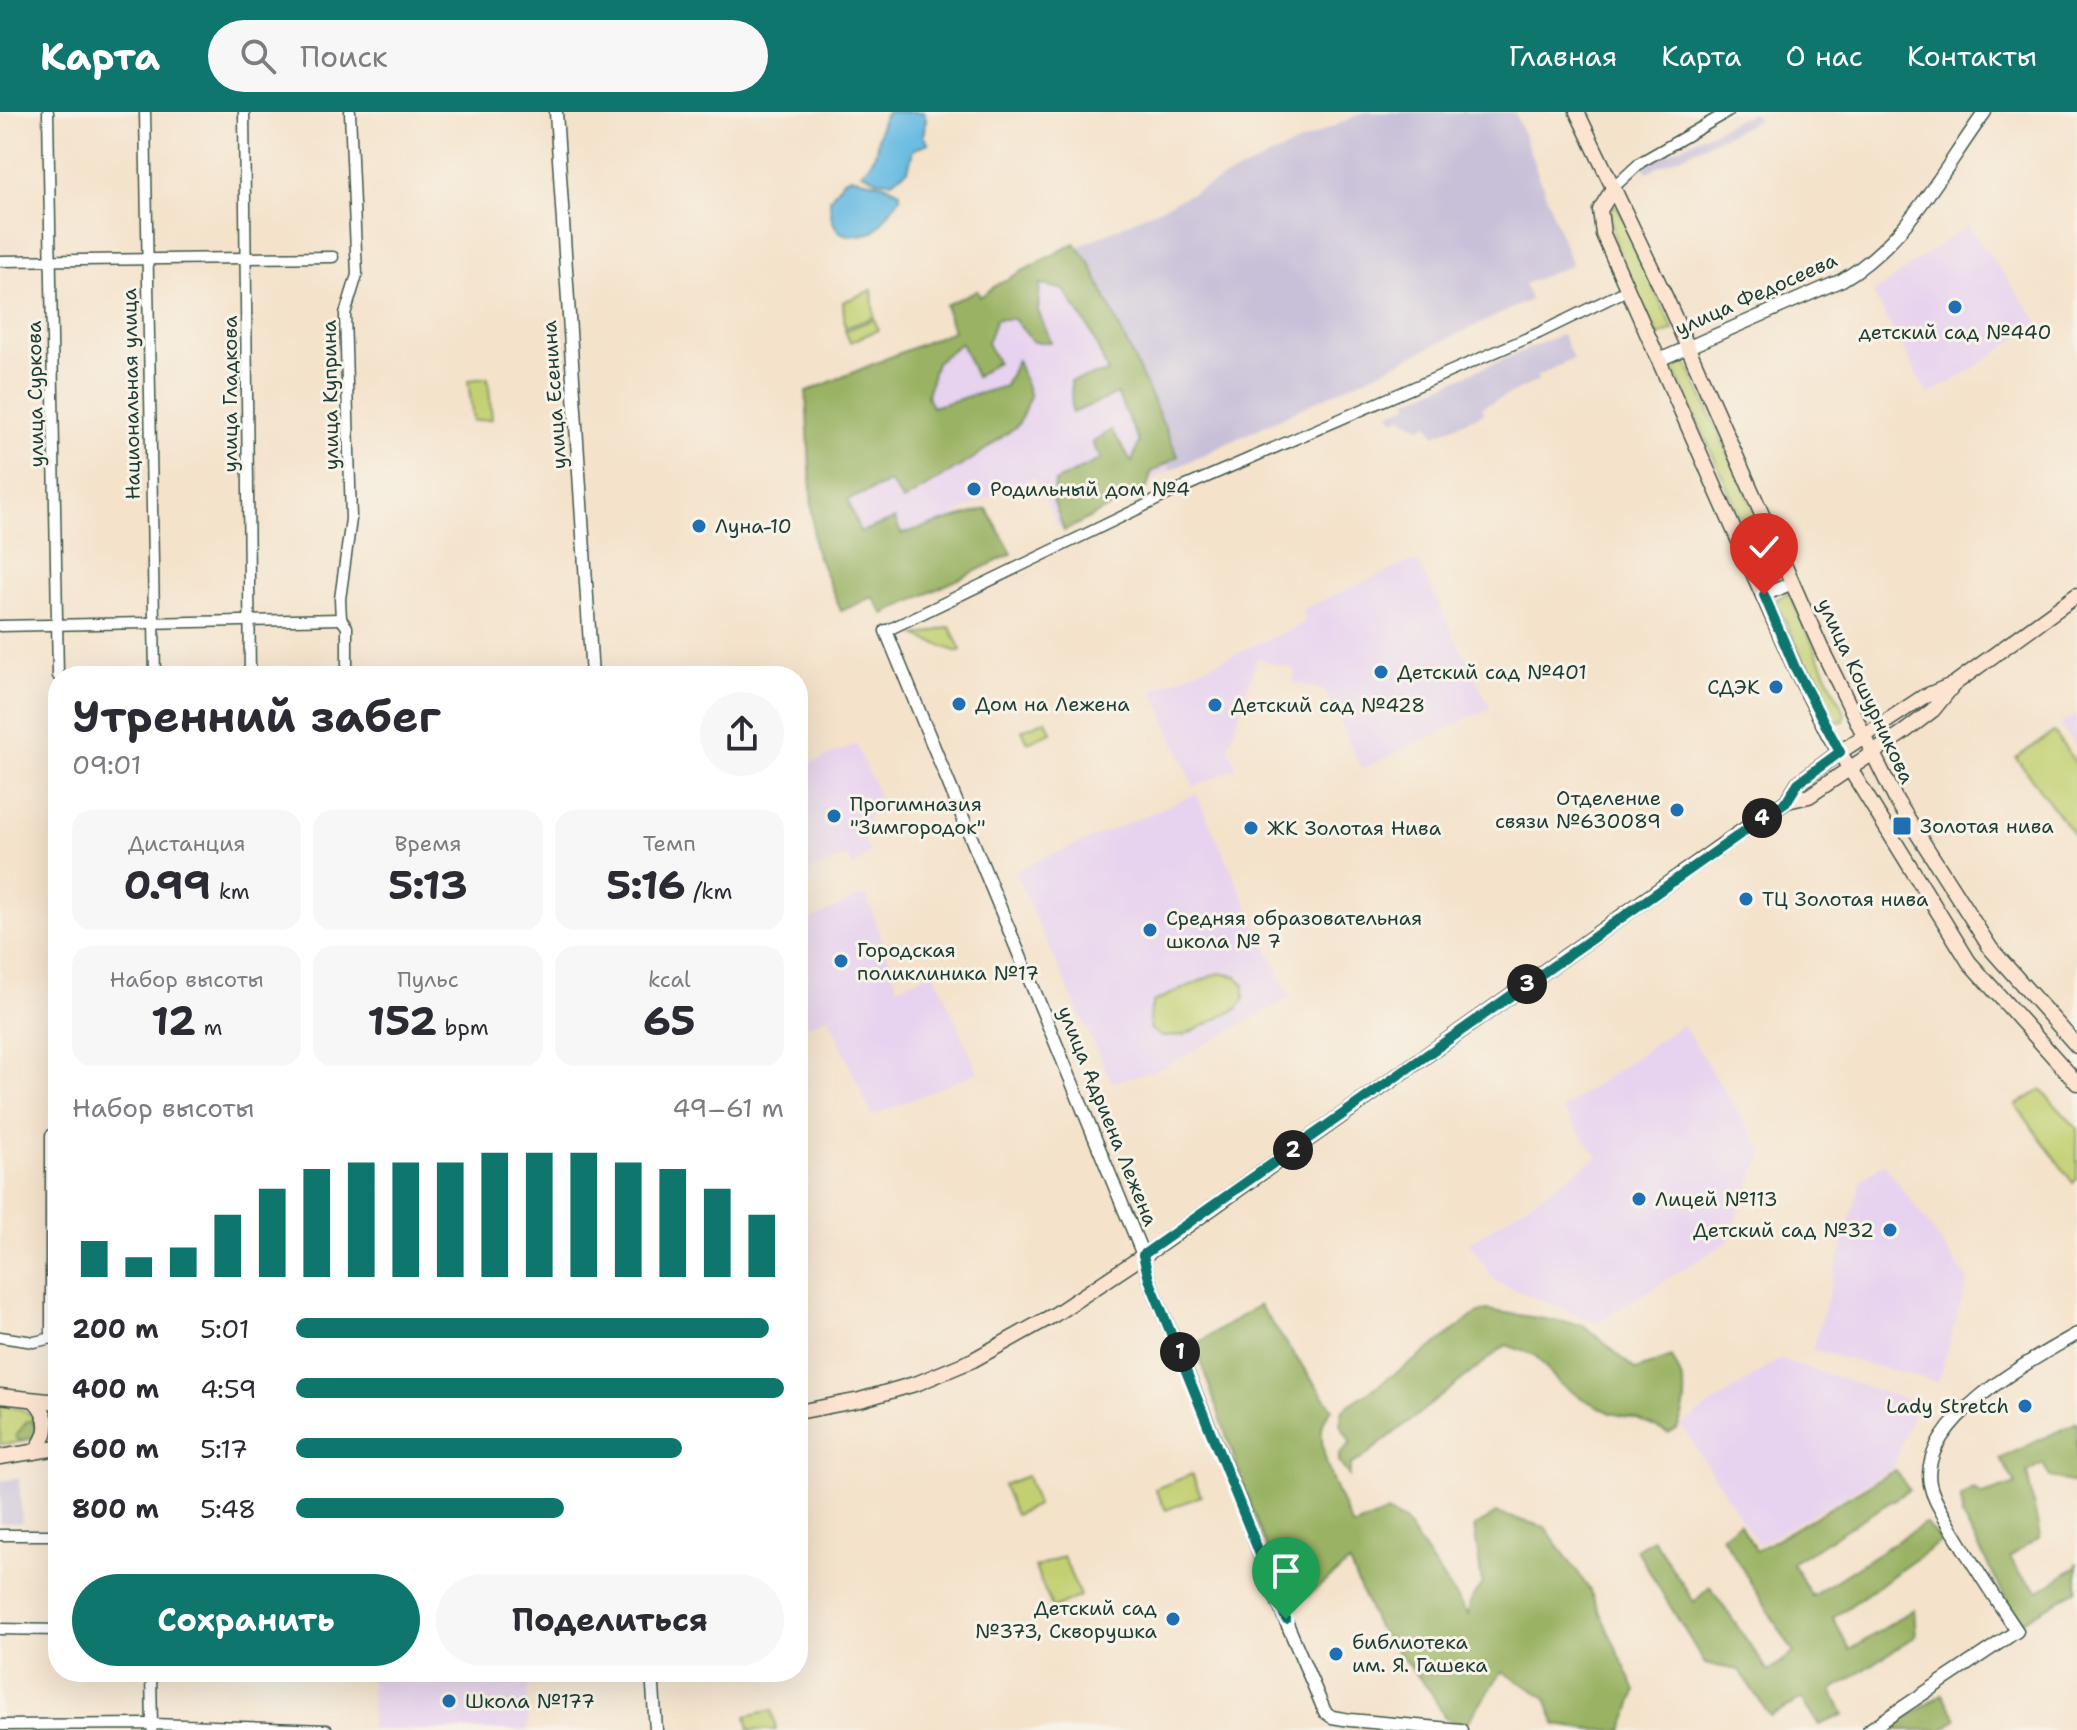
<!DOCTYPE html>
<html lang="ru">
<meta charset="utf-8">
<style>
:root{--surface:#fff;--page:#f7f7f7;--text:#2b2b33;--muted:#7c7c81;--accent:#0f766e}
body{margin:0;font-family:"Shantell Sans",sans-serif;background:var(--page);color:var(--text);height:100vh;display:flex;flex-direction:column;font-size:30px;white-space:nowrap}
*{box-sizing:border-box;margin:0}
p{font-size:26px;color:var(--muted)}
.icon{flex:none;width:44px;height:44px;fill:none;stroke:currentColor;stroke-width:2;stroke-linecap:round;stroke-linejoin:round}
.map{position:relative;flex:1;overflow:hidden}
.sheet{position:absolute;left:48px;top:554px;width:760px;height:1016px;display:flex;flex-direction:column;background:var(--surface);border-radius:32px;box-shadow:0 8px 32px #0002}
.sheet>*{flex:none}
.pin{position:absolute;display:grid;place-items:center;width:68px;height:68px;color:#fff;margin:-82px -34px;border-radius:50% 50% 50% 0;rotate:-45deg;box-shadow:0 0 8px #0007}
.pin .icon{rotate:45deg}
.km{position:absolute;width:40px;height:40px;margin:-20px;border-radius:50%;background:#222;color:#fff;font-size:22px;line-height:40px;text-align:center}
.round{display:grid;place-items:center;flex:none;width:84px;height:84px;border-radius:42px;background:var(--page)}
.head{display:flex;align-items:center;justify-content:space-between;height:136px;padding:0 24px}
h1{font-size:44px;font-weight:700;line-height:60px}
.figures{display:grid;grid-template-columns:repeat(3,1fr);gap:12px;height:136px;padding:8px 24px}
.figures div{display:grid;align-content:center;border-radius:20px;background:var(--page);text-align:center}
.figures b{font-size:40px;font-weight:700}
.figures small{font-size:22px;font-weight:400}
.figures p{font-size:22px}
.chart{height:224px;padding:16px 24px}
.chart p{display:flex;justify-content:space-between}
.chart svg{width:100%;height:144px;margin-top:8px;stroke:var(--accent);stroke-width:6}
.button{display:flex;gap:16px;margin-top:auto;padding:16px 24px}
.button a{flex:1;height:92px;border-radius:48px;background:var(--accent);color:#fff;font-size:32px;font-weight:700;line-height:92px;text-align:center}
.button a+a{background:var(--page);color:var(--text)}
ul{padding:0 24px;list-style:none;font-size:26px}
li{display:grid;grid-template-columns:128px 96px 1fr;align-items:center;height:60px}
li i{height:20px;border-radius:10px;background:var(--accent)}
header{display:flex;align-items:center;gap:48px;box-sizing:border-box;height:112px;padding:0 40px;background:var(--accent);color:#fff}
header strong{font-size:38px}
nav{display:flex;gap:44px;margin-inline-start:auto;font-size:28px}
.search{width:560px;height:72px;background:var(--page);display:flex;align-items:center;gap:20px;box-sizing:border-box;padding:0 28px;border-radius:44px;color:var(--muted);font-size:30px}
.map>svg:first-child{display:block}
.built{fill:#e7d2ef}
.industrial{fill:#c8bfd8}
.green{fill:#c3d072;stroke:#718653;stroke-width:2}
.forest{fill:#9ab264;stroke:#5c784c;stroke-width:2}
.water{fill:#65bae2;stroke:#427c8b;stroke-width:2}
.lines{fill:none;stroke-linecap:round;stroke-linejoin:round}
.minor-casing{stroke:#3f564a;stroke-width:13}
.tertiary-casing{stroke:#3f564a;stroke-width:15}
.secondary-casing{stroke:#3f564a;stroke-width:17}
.minor{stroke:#fff;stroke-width:10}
.tertiary{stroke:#fff;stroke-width:12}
.secondary{stroke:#fde4d1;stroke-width:14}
.route-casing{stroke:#fff;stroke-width:16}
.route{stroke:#0f766e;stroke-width:10}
.poi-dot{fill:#1f6fb2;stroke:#f7f3e8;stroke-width:3}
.labels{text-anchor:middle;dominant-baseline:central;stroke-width:6;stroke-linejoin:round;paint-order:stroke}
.street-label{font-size:20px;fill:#1f3d34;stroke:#f7f3e8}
.poi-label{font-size:20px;fill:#1f3d34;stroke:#f7f3e8;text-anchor:start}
</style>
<header>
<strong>Карта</strong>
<div class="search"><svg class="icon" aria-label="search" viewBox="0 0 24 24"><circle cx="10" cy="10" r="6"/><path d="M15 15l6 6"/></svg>Поиск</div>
<nav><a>Главная</a><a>Карта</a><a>О нас</a><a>Контакты</a></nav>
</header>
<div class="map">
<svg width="2077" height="1618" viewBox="0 0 2077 1618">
<rect width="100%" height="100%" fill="#f7f3e8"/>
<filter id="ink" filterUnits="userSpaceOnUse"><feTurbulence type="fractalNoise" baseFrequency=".0125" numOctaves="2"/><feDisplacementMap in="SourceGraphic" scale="16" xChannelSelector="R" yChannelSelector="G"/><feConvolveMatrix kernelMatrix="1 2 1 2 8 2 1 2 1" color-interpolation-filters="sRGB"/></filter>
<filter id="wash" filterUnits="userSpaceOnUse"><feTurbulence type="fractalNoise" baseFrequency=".006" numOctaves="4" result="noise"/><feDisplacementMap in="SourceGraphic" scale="32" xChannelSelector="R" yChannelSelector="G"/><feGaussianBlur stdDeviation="1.8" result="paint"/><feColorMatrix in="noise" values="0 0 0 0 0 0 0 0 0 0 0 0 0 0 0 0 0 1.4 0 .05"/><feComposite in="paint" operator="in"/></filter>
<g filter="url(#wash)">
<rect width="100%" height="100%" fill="#f4e2ca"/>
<!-- built -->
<g class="built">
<polygon points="1967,113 2039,210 1978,254 1928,283 1873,181"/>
<polygon points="1065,141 1171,358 1058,416 1034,365 953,403 971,443 841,499 814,435 806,280 954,219"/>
<polygon points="1410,450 1419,452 1490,596 1362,657 1325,579 1293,570 1295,558 1257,546 1229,635 1236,656 1194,675 1153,578 1296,515 1306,509 1301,498"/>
<polygon points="2077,602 2077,636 2060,613"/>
<polygon points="856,633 879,683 861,724 870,739 853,756 848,744 798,764 798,656"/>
<polygon points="1196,682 1290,886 1164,955 1112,971 1014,759"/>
<polygon points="866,782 898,875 934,860 978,960 872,1004 829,906 864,891 806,914 798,894 798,814"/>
<polygon points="1682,912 1763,1040 1727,1130 1597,1211 1496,1170 1469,1131 1598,1045 1562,997"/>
<polygon points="1884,1051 1968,1168 1938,1270 1812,1238 1862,1067"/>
<polygon points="1780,1247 1917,1291 1892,1357 1758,1433 1681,1313"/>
<rect x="371" y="1560" width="157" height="58"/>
</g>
<!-- industrial -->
<g class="industrial">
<polygon points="1364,0 1515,0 1572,153 1524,172 1530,188 1171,358 1065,141"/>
<polygon points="1753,0 1759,8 1647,60 1643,53"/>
<polygon points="1562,222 1573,247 1537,264 1538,269 1482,295 1484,301 1435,323 1428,312 1419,315 1401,305 1394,308 1390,300 1409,293 1408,288"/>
<polygon points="19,1366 22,1411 0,1411 0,1369"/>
</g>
<!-- green -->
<g class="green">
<path d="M1612 93 1618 95 1673 218 1659 224C1642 190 1605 130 1612 93Z"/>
<polygon points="872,178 874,205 845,216 843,190"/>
<polygon points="874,207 878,218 850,230 845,219"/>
<polygon points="1684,245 1786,468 1772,474 1672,253"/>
<polygon points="488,266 492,307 473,309 468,268"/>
<polygon points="1789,481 1845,602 1844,609 1834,610 1830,603 1775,488"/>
<polygon points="950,515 961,538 957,540 917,524"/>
<polygon points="1046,608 1051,620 1028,630 1022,618"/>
<polygon points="2054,620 2077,653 2077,727 2016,646"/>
<polygon points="1218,861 1236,864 1244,873 1244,887 1237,897 1197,917 1183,923 1162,925 1151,918 1149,905 1153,890"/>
<polygon points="2041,978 2077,1016 2077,1067 2073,1071 2016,993"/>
<path d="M0 1294C16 1295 29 1296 36 1312 34 1332 16 1331 0 1332Z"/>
<polygon points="1192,1362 1201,1384 1166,1398 1155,1377"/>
<polygon points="1027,1364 1037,1393 1015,1403 1003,1373"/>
<polygon points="1063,1444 1080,1484 1053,1497 1035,1456"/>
<polygon points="772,1598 776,1618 749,1618 746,1604"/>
</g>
<!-- forest -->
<g class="forest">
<polygon points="1075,131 1090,151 1178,344 1151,361 1147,376 1064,419 1053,388 1055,370 1101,347 1092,331 1111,318 1132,350 1139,330 1117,282 1072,301 1071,269 1108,260 1090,218 1064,178 1040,172 1038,199 1051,230 1033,230 1014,207 996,207 987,231 997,250 976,265 961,231 936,250 927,283 932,295 1005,274 1017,248 1030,284 1018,313 974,346 903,389 890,370 848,388 860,420 895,407 901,422 987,397 1012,442 884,502 873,485 841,499 814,435 806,280 953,219 945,193 977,178 980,185 998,172"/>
<path d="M1259 1193 1332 1296C1329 1301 1324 1307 1323 1312 1316 1340 1341 1390 1353 1415L1387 1400 1404 1409 1468 1503 1470 1491 1482 1471 1474 1415 1496 1401 1545 1415 1589 1477 1636 1579 1623 1618H1593L1556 1613 1546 1586 1502 1559 1470 1607 1463 1612 1445 1606 1431 1580 1377 1515 1349 1451 1293 1495 1262 1425 1195 1233Z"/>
<path d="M1486 1198 1583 1213 1636 1258 1672 1245C1687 1274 1690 1287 1677 1317L1668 1321 1637 1307 1611 1301 1581 1286 1560 1272 1535 1243 1506 1233 1360 1348 1351 1352 1349 1364 1339 1350V1342L1351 1331 1340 1312 1343 1297 1415 1248 1473 1204Z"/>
<polygon points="27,1309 32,1309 38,1321 34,1326 19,1329 16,1324"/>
<polygon points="2077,1310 2077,1372 2050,1365 2043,1352 2027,1361 2040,1425 2010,1445 2020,1463 2039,1479 2076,1455 2077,1450 2077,1478 2019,1511 1962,1404 1961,1385 1973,1377 1983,1383 2016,1372 2000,1347"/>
<polygon points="1895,1358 1909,1378 1792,1451 1812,1484 1925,1411 1941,1429 1833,1506 1850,1538 1914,1497 1916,1524 1832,1579 1844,1603 1819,1613 1802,1587 1770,1604 1739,1558 1705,1552 1636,1437 1653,1427 1694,1490 1710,1475 1768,1559 1794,1541 1722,1424 1739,1410 1756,1439"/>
<polygon points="1942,1582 1957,1606 1942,1618 1890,1618"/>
</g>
<!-- water -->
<g class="water">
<path d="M888 0H924L926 8 923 24 928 31 913 38 908 58 892 69 878 68 861 60C886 42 871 19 888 0Z"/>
<path d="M851 65 884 72 900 80V86L875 119C843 130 830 121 830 87L843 68Z"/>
</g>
</g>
<g filter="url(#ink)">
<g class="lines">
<defs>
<g id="minor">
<polyline points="48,0 58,564"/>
<polyline points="145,0 155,564"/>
<polyline points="244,0 250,564"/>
<polyline points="1614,75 1641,50 1728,0"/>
<polyline points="0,149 333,145"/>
<polyline points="0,514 341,507"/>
<polyline points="886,519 1177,378 1539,221 1627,178"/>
<polyline points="347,564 347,515 341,507 340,487 351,407 345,202 357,163 350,0"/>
<polyline points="51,1023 51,1224"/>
<polyline points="0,1225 34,1230 57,1225"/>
<polyline points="0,1423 58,1423"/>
<polyline points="0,1517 58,1518"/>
<polyline points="151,1560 152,1616"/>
<polyline points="0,1613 152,1612 327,1618"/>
</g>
<g id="tertiary">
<polyline points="556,0 592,564"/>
<path d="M1659 248 1842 168C1906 131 1942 59 1985 0"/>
<polyline points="1764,483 1792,471"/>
<polyline points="886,519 1143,1143 1149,1167 1243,1397 1270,1472 1325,1600 1332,1605 1350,1608 1461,1618"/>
<polyline points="652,1560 656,1618"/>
<path d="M1869 1618 2017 1519C1994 1485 1972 1451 1951 1416 1943 1401 1933 1388 1930 1372 1918 1309 2032 1247 2077 1222"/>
</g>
<g id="secondary">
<polyline points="1577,0 1666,186 1822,538 1896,688 1991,837 2077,934"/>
<polyline points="1614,75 1600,98 1603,122 1795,556 1829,623 1969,850 2077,971"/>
<polyline points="1787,689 1798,671 1840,640 1923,585 1954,572 2077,483"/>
<polyline points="0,1284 58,1290"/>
<path d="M34 1288C51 1305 50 1323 34 1340"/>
<polyline points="798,1300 860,1288 918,1271 973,1248 1054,1203 1161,1132 1735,724 1787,689 1809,684 1904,620 1933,598 1954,572"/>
<polyline points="0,1345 58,1336"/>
</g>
</defs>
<!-- minor casing -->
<use href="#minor" class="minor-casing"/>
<!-- tertiary casing -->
<use href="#tertiary" class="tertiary-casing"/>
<!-- secondary casing -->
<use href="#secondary" class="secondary-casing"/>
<!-- minor -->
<use href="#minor" class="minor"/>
<!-- tertiary -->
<use href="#tertiary" class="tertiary"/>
<!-- secondary -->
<use href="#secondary" class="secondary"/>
</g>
</g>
<g class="lines" filter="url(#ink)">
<defs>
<polyline id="route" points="1286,1507 1149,1167 1143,1143 1787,689 1798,671 1840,640 1795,556 1764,483"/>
</defs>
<!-- route casing -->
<use href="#route" class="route-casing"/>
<!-- route -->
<use href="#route" class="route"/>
</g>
<!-- markers -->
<g class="poi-dot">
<circle cx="1955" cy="195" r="8"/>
<circle cx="974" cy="377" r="8"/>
<circle cx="699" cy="414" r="8"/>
<circle cx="1381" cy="560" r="8"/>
<circle cx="1776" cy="575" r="8"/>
<circle cx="959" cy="592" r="8"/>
<circle cx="1215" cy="593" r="8"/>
<circle cx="1677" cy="698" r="8"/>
<circle cx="834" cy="704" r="8"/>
<rect x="1892" y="704" width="20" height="20" rx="4"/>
<circle cx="1251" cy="716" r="8"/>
<circle cx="1746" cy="787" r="8"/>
<circle cx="1150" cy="818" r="8"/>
<circle cx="841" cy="849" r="8"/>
<circle cx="1639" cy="1087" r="8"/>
<circle cx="1890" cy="1118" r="8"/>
<circle cx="2025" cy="1294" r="8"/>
<circle cx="1173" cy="1507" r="8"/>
<circle cx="1336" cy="1542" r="8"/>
<circle cx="449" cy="1589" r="8"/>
</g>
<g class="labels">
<!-- street labels -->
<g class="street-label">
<text transform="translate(1756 182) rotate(-24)">улица Федосеева</text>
<text transform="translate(35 282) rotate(-91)">улица Суркова</text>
<text transform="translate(131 282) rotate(-91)">Национальная улица</text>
<text transform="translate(230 282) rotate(-90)">улица Гладкова</text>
<text transform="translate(330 283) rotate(-91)">улица Куприна</text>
<text transform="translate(554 283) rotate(-94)">улица Есенина</text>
<text transform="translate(1866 579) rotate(65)">улица Кошурникова</text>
<text transform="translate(1108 1004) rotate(68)">улица Адриена Лежена</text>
</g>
<!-- poi labels -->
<g class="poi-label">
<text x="1955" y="220" text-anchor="middle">детский сад №440</text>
<text x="990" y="377">Родильный дом №4</text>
<text x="715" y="414">Луна-10</text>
<text x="1397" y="560">Детский сад №401</text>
<text x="1760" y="575" text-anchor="end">СДЭК</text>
<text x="975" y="592">Дом на Лежена</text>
<text x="1231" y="593">Детский сад №428</text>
<text x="1661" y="686" text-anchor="end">Отделение<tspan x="1661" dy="23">связи №630089</tspan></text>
<text x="850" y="692">Прогимназия<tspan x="850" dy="23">"Зимгородок"</tspan></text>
<text x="1920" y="714">Золотая нива</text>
<text x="1267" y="716">ЖК Золотая Нива</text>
<text x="1762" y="787">ТЦ Золотая нива</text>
<text x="1166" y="806">Средняя образовательная<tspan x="1166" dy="23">школа № 7</tspan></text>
<text x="857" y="838">Городская<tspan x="857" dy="23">поликлиника №17</tspan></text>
<text x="1655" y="1087">Лицей №113</text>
<text x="1874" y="1118" text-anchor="end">Детский сад №32</text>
<text x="2009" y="1294" text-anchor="end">Lady Stretch</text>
<text x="1157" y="1496" text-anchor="end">Детский сад<tspan x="1157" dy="23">№373, Скворушка</tspan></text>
<text x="1352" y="1530">библиотека<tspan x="1352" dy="23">им. Я. Гашека</tspan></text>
<text x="465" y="1589">Школа №177</text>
</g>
</g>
</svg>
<div class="pin" style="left:1286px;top:1507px;background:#1e9e55"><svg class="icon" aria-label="arrive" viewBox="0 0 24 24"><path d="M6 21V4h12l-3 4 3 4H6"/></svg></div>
<div class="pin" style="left:1764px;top:483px;background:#d93025"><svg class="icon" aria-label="check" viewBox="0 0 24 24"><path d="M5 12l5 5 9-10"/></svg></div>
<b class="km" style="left:1180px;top:1240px">1</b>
<b class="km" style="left:1293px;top:1038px">2</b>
<b class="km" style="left:1527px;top:872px">3</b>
<b class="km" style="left:1762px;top:706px">4</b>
<section class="sheet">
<div class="head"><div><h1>Утренний забег</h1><p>09:01</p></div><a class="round"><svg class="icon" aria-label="share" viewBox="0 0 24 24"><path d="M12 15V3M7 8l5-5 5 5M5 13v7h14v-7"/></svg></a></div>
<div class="figures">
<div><p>Дистанция</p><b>0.99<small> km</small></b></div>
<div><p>Время</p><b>5:13</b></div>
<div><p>Темп</p><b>5:16<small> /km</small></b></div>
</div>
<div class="figures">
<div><p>Набор высоты</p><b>12<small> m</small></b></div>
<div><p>Пульс</p><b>152<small> bpm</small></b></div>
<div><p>kcal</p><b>65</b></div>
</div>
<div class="chart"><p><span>Набор высоты</span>49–61 m</p>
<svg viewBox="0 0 160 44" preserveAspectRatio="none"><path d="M5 44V33M15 44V38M25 44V35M35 44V25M45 44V17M55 44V11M65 44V9M75 44V9M85 44V9M95 44V6M105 44V6M115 44V6M125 44V9M135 44V11M145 44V17M155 44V25"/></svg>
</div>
<ul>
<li><b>200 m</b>5:01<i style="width:97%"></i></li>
<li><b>400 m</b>4:59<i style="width:100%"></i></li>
<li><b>600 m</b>5:17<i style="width:79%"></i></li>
<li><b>800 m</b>5:48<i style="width:55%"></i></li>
</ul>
<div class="button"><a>Сохранить</a><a>Поделиться</a></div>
</section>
</div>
